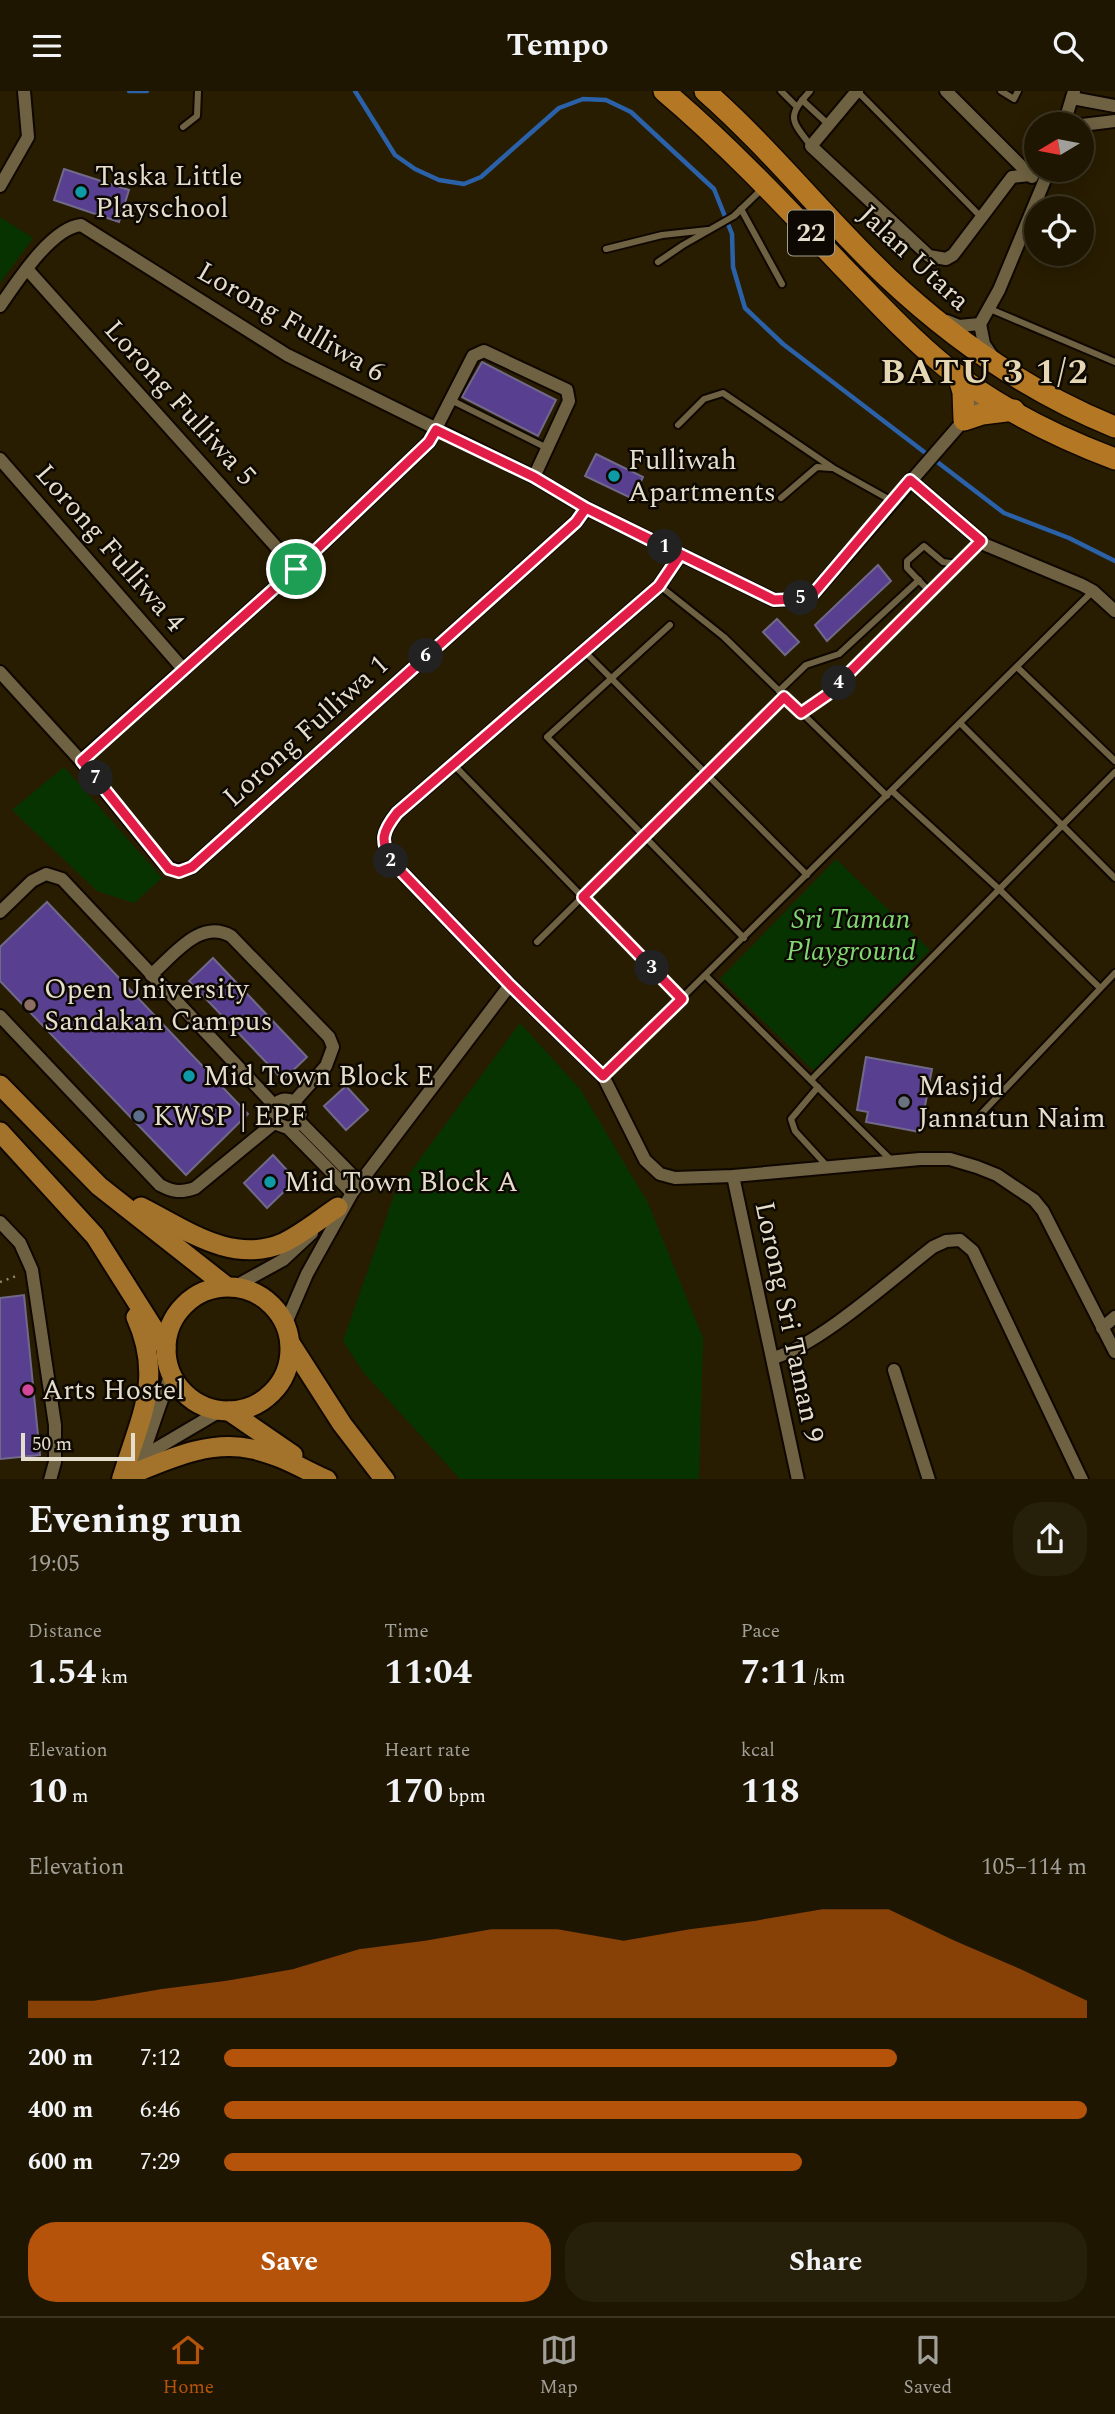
<!DOCTYPE html>
<meta charset="utf-8">
<style>
:root{--surface:#1e1600;--page:#261f0a;--text:#f1f3f6;--muted:#a19f99;--line:#3c3522;--accent:#b45309}
body{margin:0;font-family:Spectral,serif;background:var(--page);color:var(--text);height:100vh;display:flex;flex-direction:column;font-size:26px;white-space:nowrap}
*{box-sizing:border-box;margin:0}
p{font-size:23px;color:var(--muted)}
.icon{flex:none;width:38px;height:38px;fill:none;stroke:currentColor;stroke-width:2;stroke-linecap:round;stroke-linejoin:round}
.map{position:relative;height:1388px;overflow:hidden}
.drawer{display:flex;flex-direction:column;background:var(--surface);flex:1}
.drawer>*{flex:none}
.needle{width:46px;rotate:260deg}
.tools{position:absolute;left:1024px;top:21px;display:grid;gap:14px}
.tools a{display:grid;place-items:center;width:70px;height:70px;border-radius:50%;background:var(--surface);box-shadow:0 4px 18px #0003,0 0 0 2px var(--line);font-size:35px}
.scale{position:absolute;left:21px;bottom:18px;width:114px;box-sizing:border-box;padding-left:7px;border:4px solid #e5decc;border-top:0;font-size:19px;line-height:24px;white-space:nowrap;color:#e5decc;-webkit-text-stroke:5px #0d0801;paint-order:stroke}
.pin{position:absolute;display:grid;place-items:center;width:60px;height:60px;color:#fff;margin:-30px;border:4px solid #fff;border-radius:50%;box-shadow:0 2px 7px #0007}
.km{position:absolute;width:35px;height:35px;margin:-18px;border-radius:50%;background:#222;color:#fff;font-size:19px;line-height:35px;text-align:center}
.round{display:grid;place-items:center;flex:none;width:74px;height:74px;border-radius:28px;background:var(--page)}
.head{display:flex;align-items:center;justify-content:space-between;height:119px;padding:0 28px}
h1{font-size:38px;font-weight:700;line-height:52px}
.figures{display:grid;grid-template-columns:repeat(3,1fr);gap:10px;height:119px;padding:7px 28px}
.figures div{display:grid;align-content:center}
.figures b{font-size:35px;font-weight:700}
.figures small{font-size:19px;font-weight:400}
.figures p{font-size:19px}
.chart{height:196px;padding:14px 28px}
.chart p{display:flex;justify-content:space-between}
.chart svg{width:100%;height:126px;margin-top:7px;fill:var(--accent);opacity:.7}
.primary-button{display:flex;gap:14px;margin-top:auto;padding:14px 28px}
.primary-button a{flex:1;height:80px;border-radius:28px;background:var(--accent);color:#fff;font-size:28px;font-weight:700;line-height:80px;text-align:center}
.primary-button a+a{background:var(--page);color:var(--text)}
ul{padding:0 28px;list-style:none;font-size:23px}
li{display:grid;grid-template-columns:112px 84px 1fr;align-items:center;height:52px}
li i{height:18px;border-radius:9px;background:var(--accent)}
header{display:flex;justify-content:space-between;align-items:center;height:91px;padding:0 28px;background:var(--surface);font-size:32px;font-weight:700}
.tab-bar{display:flex;justify-content:space-around;align-items:center;height:98px;border-top:2px solid var(--line);background:var(--surface);font-size:19px;color:var(--muted)}
.tab-bar a{display:grid;justify-items:center;gap:4px}
.tab-bar .current{color:var(--accent)}
.map>svg:first-child{display:block}
.green{fill:#073301}
.lines{fill:none;stroke-linecap:round;stroke-linejoin:round}
.stream{stroke:#2a61a8;stroke-width:4.5}
.building{fill:#583f90;stroke:#706989;stroke-width:2}
.service-casing{stroke:#0f0700;stroke-width:10}
.minor-casing{stroke:#0f0700;stroke-width:16}
.primary-casing{stroke:#0f0700;stroke-width:23}
.trunk-casing{stroke:#0f0700;stroke-width:24}
.path{stroke:#908770;stroke-width:2.5;stroke-dasharray:2 5;stroke-linecap:butt}
.service{stroke:#6f6242;stroke-width:6}
.minor{stroke:#6f6242;stroke-width:12}
.primary{stroke:#a3732b;stroke-width:19}
.trunk{stroke:#b47824;stroke-width:21}
.route-casing{stroke:#fff;stroke-width:14}
.route{stroke:#e11d48;stroke-width:9}
.culture-dot{fill:#0f9aa8;stroke:#0d0801;stroke-width:2.5}
.education-dot{fill:#8d6e63;stroke:#0d0801;stroke-width:2.5}
.worship-dot{fill:#6b7280;stroke:#0d0801;stroke-width:2.5}
.service-dot{fill:#5c6f8a;stroke:#0d0801;stroke-width:2.5}
.hotel-dot{fill:#d1479c;stroke:#0d0801;stroke-width:2.5}
.labels{text-anchor:middle;dominant-baseline:central;stroke-width:5;stroke-linejoin:round;paint-order:stroke}
.shield{fill:#0d0801;stroke:#a49e8f;stroke-width:2}
.shield-label{font-size:26px;font-weight:bold;fill:#e5decc}
.poi-label{font-size:28px;fill:#e5decc;stroke:#0d0801;text-anchor:start}
.street-label{font-size:28px;fill:#e5decc;stroke:#0d0801}
.park-label{font-size:28px;font-style:italic;fill:#81d773;stroke:#0d0801}
.district-label{font-size:35px;font-weight:bold;letter-spacing:2px;fill:#e5d7b4;stroke:#0d0801}
</style>
<header><svg class="icon" aria-label="menu" viewBox="0 0 24 24"><path d="M4 6h16M4 12h16M4 18h16"/></svg>Tempo<svg class="icon" aria-label="search" viewBox="0 0 24 24"><circle cx="10" cy="10" r="6"/><path d="M15 15l6 6"/></svg></header>
<div class="map">
<svg width="1115" height="1389" viewBox="0 0 1115 1389">
<rect width="100%" height="100%" fill="#281d00"/>
<!-- green -->
<g class="green">
<polygon points="0,126 33,147 0,192"/>
<polygon points="64,676 162,787 134,812 97,800 12,719"/>
<polygon points="836,768 930,859 814,980 720,888"/>
<polygon points="520,932 580,998 648,1112 703,1247 699,1388 460,1388 364,1282 343,1250 395,1102"/>
</g>
<g class="lines">
<!-- stream -->
<g class="stream">
<polyline points="129,0 147,0"/>
<polyline points="355,0 395,64 415,78 439,89 464,93 481,86 559,17 583,8 606,9 631,21 714,98 732,143 733,176 745,217 783,253 1004,422 1069,447 1115,470"/>
</g>
</g>
<!-- building -->
<g class="building">
<polygon points="64,78 129,99 119,131 54,109"/>
<polygon points="482,271 556,309 538,345 462,306"/>
<polygon points="596,363 643,386 633,408 585,385"/>
<polygon points="878,474 891,490 827,550 815,534"/>
<polygon points="777,528 799,551 785,564 763,541"/>
<polygon points="47,811 248,1023 186,1084 0,890 0,856"/>
<polygon points="213,867 307,966 283,989 189,890"/>
<polygon points="866,966 932,978 920,1041 866,1031 868,1021 857,1019"/>
<polygon points="346,995 368,1019 346,1039 324,1015"/>
<polygon points="273,1064 296,1089 267,1117 244,1092"/>
<polygon points="24,1204 40,1364 0,1368 0,1207"/>
</g>
<g class="lines">
<defs>
<g id="service">
<polyline points="781,0 796,15"/>
<path d="M810 0C787 26 790 28 811 55"/>
<polyline points="857,0 981,126"/>
<polyline points="1001,0 1014,8 1018,0"/>
<polyline points="802,9 829,34"/>
<polyline points="183,36 197,25 198,0"/>
<polyline points="741,118 782,193"/>
<polyline points="606,158 662,144 708,139"/>
<polyline points="658,171 683,154 734,125 762,98"/>
<polyline points="990,218 1115,271"/>
<polyline points="451,309 547,357"/>
<polyline points="678,334 704,308 723,302 833,377 892,410"/>
<polyline points="781,407 817,376 831,377"/>
<polyline points="660,495 724,546 887,705"/>
<polyline points="929,500 907,477 907,470 924,455 943,471 957,473"/>
<polyline points="670,534 547,646 744,847"/>
<polyline points="584,560 807,784"/>
<polyline points="1017,576 1115,670"/>
<polyline points="779,600 806,574 839,563 919,489"/>
<polyline points="801,622 827,604 980,450"/>
<polyline points="960,632 1115,787"/>
<polyline points="453,673 682,908"/>
<polyline points="892,700 999,798 1100,897"/>
<polyline points="537,851 784,606"/>
<polyline points="706,885 891,1069"/>
<polyline points="603,985 1093,500"/>
<polyline points="811,989 1115,681"/>
<polyline points="818,996 791,1028 795,1040 827,1075"/>
<polyline points="982,1022 1115,882"/>
</g>
<g id="minor">
<polyline points="857,0 811,55 929,165 946,168 953,164 1012,86 1030,84"/>
<polyline points="946,0 1032,86"/>
<polyline points="1072,7 1115,15"/>
<polyline points="1064,33 1074,0"/>
<polyline points="1082,34 1115,30"/>
<polyline points="0,95 28,46 24,0"/>
<polyline points="27,178 296,478"/>
<path d="M0 215C17 191 51 137 81 134L287 264 534 386 586 417 774 509 795 508 813 503 964 329 983 302"/>
<polyline points="947,230 959,235 980,233"/>
<polyline points="980,233 999,199 1049,79"/>
<polyline points="980,233 984,253 992,265"/>
<polyline points="0,368 184,579"/>
<polyline points="910,389 986,454 1082,494 1093,500 1115,520"/>
<path d="M680 464 659 495 397 722C382 741 380 749 391 770L510 894 603 985 645 1069 660 1083 675 1087 733 1085 920 1068H950L977 1076 997 1084 1034 1109 1043 1120 1115 1261"/>
<path d="M0 581 81 670 162 770C172 781 178 781 192 776L576 431 586 417"/>
<polyline points="81,670 296,478 429,351 473,265 484,260 567,299 569,310 534,386"/>
<polyline points="0,821 32,790 46,783 62,788 274,1014"/>
<path d="M151 884C173 865 200 827 231 845L329 946 333 956 326 975 294 1011"/>
<path d="M0 925 160 1094C173 1101 181 1102 195 1097L274 1032"/>
<polyline points="299,1030 360,1092"/>
<path d="M288 1037 296 1034 301 1022 294 1011C285 1006 277 1009 272 1018L274 1032 288 1037 352 1102"/>
<polyline points="733,1085 798,1389"/>
<polyline points="0,1131 20,1152 32,1179 55,1334 55,1371 50,1389"/>
<polyline points="234,1196 283,1169 312,1142"/>
<polyline points="285,1234 307,1183 352,1102 510,894"/>
<polyline points="1102,1237 1115,1226"/>
<path d="M773 1267C819 1254 893 1187 933 1156L946 1150 960 1149 973 1160 1082 1389"/>
<polyline points="894,1279 929,1389"/>
<polyline points="142,1366 220,1320"/>
<polyline points="127,1382 142,1366 169,1288 169,1278"/>
</g>
<g id="primary">
<polyline points="0,994 99,1095 226,1195"/>
<polyline points="0,1041 95,1145 166,1257"/>
<path d="M141 1116C185 1138 232 1174 283 1152 302 1143 320 1128 338 1116"/>
<circle cx="228" cy="1258" r="62"/>
<polyline points="290,1252 342,1333 385,1389"/>
<polyline points="229,1320 293,1364"/>
<path d="M122 1387C140 1326 164 1288 136 1226"/>
<path d="M122 1387C163 1371 206 1348 252 1358 278 1363 303 1378 327 1389"/>
</g>
<g id="trunk">
<path d="M664 0C728 54 785 115 843 176 876 210 909 246 946 276 995 315 1057 346 1115 368"/>
<path d="M705 0C771 58 825 127 888 187 954 249 1031 302 1115 336"/>
<polyline points="958,284 963,301 964,329 982,323 1014,319"/>
</g>
</defs>
<!-- service casing -->
<use href="#service" class="service-casing"/>
<!-- minor casing -->
<use href="#minor" class="minor-casing"/>
<!-- primary casing -->
<use href="#primary" class="primary-casing"/>
<!-- trunk casing -->
<use href="#trunk" class="trunk-casing"/>
<!-- path -->
<polyline class="path" points="0,1191 19,1184"/>
<!-- service -->
<use href="#service" class="service"/>
<!-- minor -->
<use href="#minor" class="minor"/>
<!-- primary -->
<use href="#primary" class="primary"/>
<!-- trunk -->
<use href="#trunk" class="trunk"/>
</g>
<g class="lines">
<defs>
<path id="route" d="M296 478 429 351 436 339 534 386 586 417 680 464 659 495 397 722C382 741 380 749 391 770L510 894 603 985 682 908 583 806 784 606 801 622 827 604 981 450 910 389 813 503 795 508 774 509 586 417 576 431 192 776 179 781 169 778 82 670 296 478"/>
</defs>
<!-- route casing -->
<use href="#route" class="route-casing"/>
<!-- route -->
<use href="#route" class="route"/>
</g>
<!-- markers -->
<g class="culture-dot">
<circle cx="81" cy="101" r="7"/>
<circle cx="614" cy="385" r="7"/>
<circle cx="189" cy="985" r="7"/>
<circle cx="270" cy="1091" r="7"/>
</g>
<circle class="education-dot" cx="30" cy="914" r="7"/>
<circle class="worship-dot" cx="904" cy="1011" r="7"/>
<circle class="service-dot" cx="139" cy="1025" r="7"/>
<circle class="hotel-dot" cx="28" cy="1299" r="7"/>
<g class="labels">
<!-- shield labels -->
<rect class="shield" x="788" y="119.5" width="46" height="45" rx="5"/>
<g class="shield-label">
<text x="811" y="142">22</text>
</g>
<!-- poi labels -->
<g class="poi-label">
<text x="95" y="85">Taska Little<tspan x="95" dy="32">Playschool</tspan></text>
<text x="628" y="369">Fulliwah<tspan x="628" dy="32">Apartments</tspan></text>
<text x="44" y="898">Open University<tspan x="44" dy="32">Sandakan Campus</tspan></text>
<text x="203" y="985">Mid Town Block E</text>
<text x="918" y="995">Masjid<tspan x="918" dy="32">Jannatun Naim</tspan></text>
<text x="153" y="1025">KWSP | EPF</text>
<text x="284" y="1091">Mid Town Block A</text>
<text x="42" y="1299">Arts Hostel</text>
</g>
<!-- street labels -->
<g class="street-label">
<text transform="translate(914 167) rotate(43)">Jalan Utara</text>
<text transform="translate(291 231) rotate(30)">Lorong Fulliwa 6</text>
<text transform="translate(180 312) rotate(48)">Lorong Fulliwa 5</text>
<text transform="translate(110 457) rotate(49)">Lorong Fulliwa 4</text>
<text transform="translate(306 640) rotate(-42)">Lorong Fulliwa 1</text>
<text transform="translate(789 1231) rotate(78)">Lorong Sri Taman 9</text>
</g>
<!-- park labels -->
<g class="park-label">
<text x="851" y="828">Sri Taman<tspan x="851" dy="32">Playground</tspan></text>
</g>
<!-- district labels -->
<g class="district-label">
<text x="985" y="281">BATU 3 1/2</text>
</g>
</g>
</svg>
<div class="tools">
<a><svg class="needle" viewBox="-14 -14 28 28"><path d="M0-13l5 13h-10z" fill="#e53935"/><path d="M0 13l5-13h-10z" fill="#a19f99"/></svg></a>
<a><svg class="icon" aria-label="locate" viewBox="0 0 24 24"><circle cx="12" cy="12" r="6"/><path d="M12 2v4M12 18v4M2 12h4M18 12h4"/></svg></a>
</div>
<div class="scale">50 m</div>
<div class="pin" style="left:296px;top:478px;background:#1e9e55"><svg class="icon" aria-label="arrive" viewBox="0 0 24 24"><path d="M6 21V4h12l-3 4 3 4H6"/></svg></div>
<b class="km" style="left:665px;top:456px">1</b>
<b class="km" style="left:391px;top:770px">2</b>
<b class="km" style="left:652px;top:877px">3</b>
<b class="km" style="left:839px;top:592px">4</b>
<b class="km" style="left:801px;top:507px">5</b>
<b class="km" style="left:426px;top:565px">6</b>
<b class="km" style="left:96px;top:687px">7</b>
</div>
<section class="drawer">
<div class="head"><div><h1>Evening run</h1><p>19:05</p></div><a class="round"><svg class="icon" aria-label="share" viewBox="0 0 24 24"><path d="M12 15V3M7 8l5-5 5 5M5 13v7h14v-7"/></svg></a></div>
<div class="figures">
<div><p>Distance</p><b>1.54<small> km</small></b></div>
<div><p>Time</p><b>11:04</b></div>
<div><p>Pace</p><b>7:11<small> /km</small></b></div>
</div>
<div class="figures">
<div><p>Elevation</p><b>10<small> m</small></b></div>
<div><p>Heart rate</p><b>170<small> bpm</small></b></div>
<div><p>kcal</p><b>118</b></div>
</div>
<div class="chart"><p><span>Elevation</span>105–114 m</p>
<svg viewBox="0 0 160 44" preserveAspectRatio="none"><path d="M0 44V38L10 38L20 34L30 31L40 27L50 20L60 17L70 13L80 13L90 17L100 13L110 10L120 6L130 6L140 17L150 27L160 38V44z"/></svg>
</div>
<ul>
<li><b>200 m</b>7:12<i style="width:78%"></i></li>
<li><b>400 m</b>6:46<i style="width:100%"></i></li>
<li><b>600 m</b>7:29<i style="width:67%"></i></li>
</ul>
<div class="primary-button"><a>Save</a><a>Share</a></div>
</section>
<nav class="tab-bar">
<a class="current"><svg class="icon" aria-label="home" viewBox="0 0 24 24"><path d="M3 11l9-7 9 7M6 9v11h12V9"/></svg>Home</a>
<a><svg class="icon" aria-label="map" viewBox="0 0 24 24"><path d="M3 6l6-2 6 2 6-2v14l-6 2-6-2-6 2zM9 4v14M15 6v14"/></svg>Map</a>
<a><svg class="icon" aria-label="saved" viewBox="0 0 24 24"><path d="M7 4h10v16l-5-4-5 4z"/></svg>Saved</a>
</nav>
